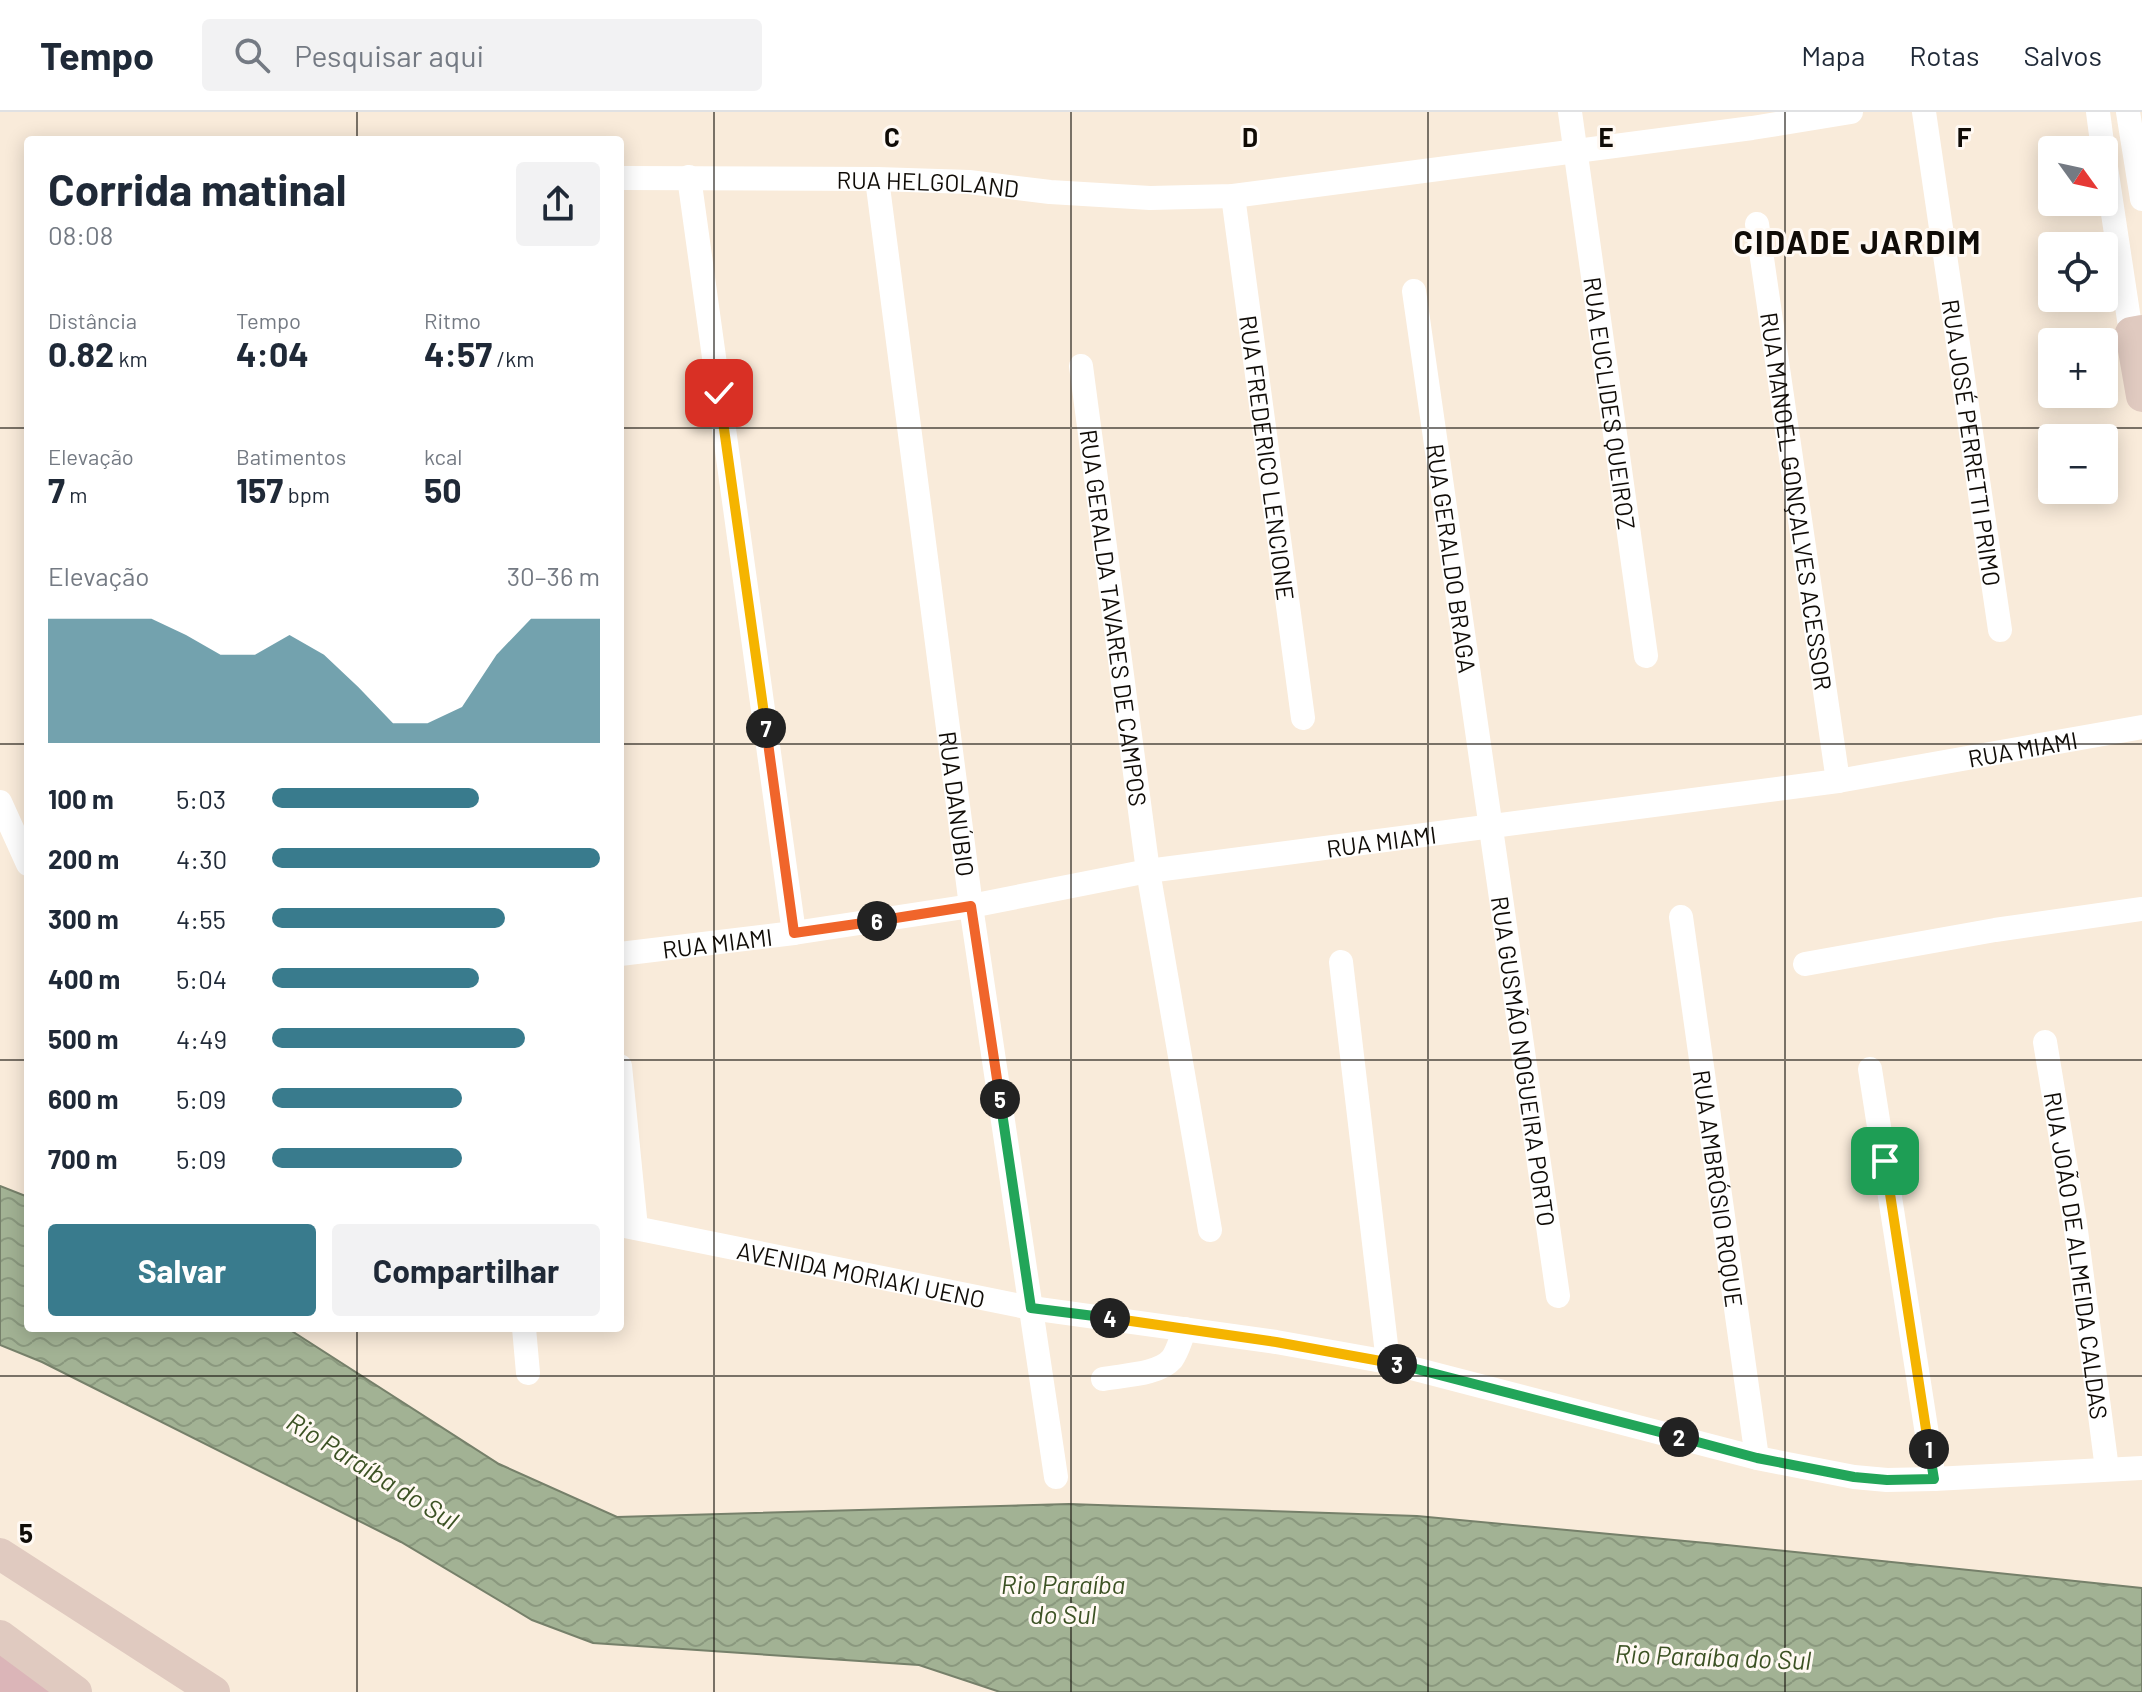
<!DOCTYPE html>
<html lang="pt">
<meta charset="utf-8">
<style>
:root{--surface:#fff;--page:#f2f2f3;--text:#1f2937;--muted:#747a83;--line:#e0e1e3;--accent:#397b8d}
body{margin:0;font-family:Barlow,sans-serif;background:var(--page);color:var(--text);height:100vh;display:flex;flex-direction:column;font-size:30px;white-space:nowrap}
*{box-sizing:border-box;margin:0}
p{font-size:26px;color:var(--muted)}
.icon{flex:none;width:44px;height:44px;fill:none;stroke:currentColor;stroke-width:2;stroke-linecap:round;stroke-linejoin:round}
.map{position:relative;flex:1;overflow:hidden}
.side{position:absolute;left:24px;top:24px;width:600px;height:1196px;display:flex;flex-direction:column;background:var(--surface);border-radius:8px;box-shadow:0 4px 20px #0003}
.side>*{flex:none}
.needle{width:52px;rotate:123deg}
.controls{position:absolute;left:2038px;top:24px;display:grid;gap:16px}
.controls a{display:grid;place-items:center;width:80px;height:80px;border-radius:8px;background:var(--surface);box-shadow:0 4px 20px #0003;font-size:40px}
.pin{position:absolute;display:grid;place-items:center;width:68px;height:68px;color:#fff;margin:-34px;border-radius:16px;box-shadow:0 4px 12px #0006}
.km{position:absolute;width:40px;height:40px;margin:-20px;border-radius:50%;background:#222;color:#fff;font-size:22px;line-height:40px;text-align:center}
.round{display:grid;place-items:center;flex:none;width:84px;height:84px;border-radius:8px;background:var(--page)}
.summary{display:flex;align-items:center;justify-content:space-between;height:136px;padding:0 24px}
h1{font-size:44px;font-weight:700;line-height:60px}
.figures{display:grid;grid-template-columns:repeat(3,1fr);gap:12px;height:136px;padding:8px 24px}
.figures div{display:grid;align-content:center}
.figures b{font-size:34px;font-weight:700}
.figures small{font-size:22px;font-weight:400}
.figures p{font-size:22px}
.chart{height:224px;padding:16px 24px}
.chart p{display:flex;justify-content:space-between}
.chart svg{width:100%;height:144px;margin-top:8px;fill:var(--accent);opacity:.7}
.action{display:flex;gap:16px;margin-top:auto;padding:16px 24px}
.action a{flex:1;height:92px;border-radius:8px;background:var(--accent);color:#fff;font-size:32px;font-weight:700;line-height:92px;text-align:center}
.action a+a{background:var(--page);color:var(--text)}
ul{padding:0 24px;list-style:none;font-size:26px}
li{display:grid;grid-template-columns:128px 96px 1fr;align-items:center;height:60px}
li i{height:20px;border-radius:10px;background:var(--accent)}
header{display:flex;align-items:center;gap:48px;box-sizing:border-box;height:112px;padding:0 40px;background:var(--surface);border-bottom:2px solid var(--line)}
header strong{font-size:38px}
nav{display:flex;gap:44px;margin-inline-start:auto;font-size:28px}
.search{width:560px;height:72px;background:var(--page);display:flex;align-items:center;gap:20px;box-sizing:border-box;padding:0 28px;border-radius:8px;color:var(--muted);font-size:30px}
.map>svg:first-child{display:block}
.green{fill:#dbb5b8}
.water{fill:url(#water-waves);stroke:#76806a;stroke-width:2}
.lines{fill:none;stroke-linecap:round;stroke-linejoin:round}
.minor{stroke:#fff;stroke-width:24}
.major{stroke:#e0cac0;stroke-width:32}
.split-1-casing{stroke:#fff;stroke-width:16}
.split-2-casing{stroke:#fff;stroke-width:16}
.split-3-casing{stroke:#fff;stroke-width:16}
.split-4-casing{stroke:#fff;stroke-width:16}
.split-5-casing{stroke:#fff;stroke-width:16}
.split-6-casing{stroke:#fff;stroke-width:16}
.split-7-casing{stroke:#fff;stroke-width:16}
.split-8-casing{stroke:#fff;stroke-width:16}
.split-1{stroke:#f5b400;stroke-width:10}
.split-2{stroke:#22a559;stroke-width:10}
.split-3{stroke:#22a559;stroke-width:10}
.split-4{stroke:#f5b400;stroke-width:10}
.split-5{stroke:#22a559;stroke-width:10}
.split-6{stroke:#f0652b;stroke-width:10}
.split-7{stroke:#f0652b;stroke-width:10}
.split-8{stroke:#f5b400;stroke-width:10}
.grid{fill:none;stroke:#100c07;stroke-width:2;stroke-opacity:0.55}
.labels{text-anchor:middle;dominant-baseline:central;stroke-width:6;stroke-linejoin:round;paint-order:stroke}
.street-label{font-size:24px;fill:#100c07;stroke:#fff9f3}
.water-label{font-size:26px;font-style:italic;fill:#3c5224;stroke:#fff9f3}
.district-label{font-size:32px;font-weight:bold;letter-spacing:2px;fill:#100c07;stroke:#fff9f3}
.grid-label{font-size:26px;text-anchor:middle;font-weight:bold;fill:#100c07;stroke:#fff9f3;stroke-width:6;stroke-linejoin:round;paint-order:stroke}
</style>
<header>
<strong>Tempo</strong>
<div class="search"><svg class="icon" aria-label="search" viewBox="0 0 24 24"><circle cx="10" cy="10" r="6"/><path d="M15 15l6 6"/></svg>Pesquisar aqui</div>
<nav><a>Mapa</a><a>Rotas</a><a>Salvos</a></nav>
</header>
<div class="map">
<svg width="2142" height="1580" viewBox="0 0 2142 1580">
<defs>
<pattern id="water-waves" width="16" height="10" patternUnits="userSpaceOnUse" patternTransform="scale(2)"><rect width="16" height="10" fill="#a2b294"/><path d="M0 5q4-4 8 0t8 0" fill="none" stroke="#8a987e"/></pattern>
</defs>
<rect width="100%" height="100%" fill="#f9ebda"/>
<!-- green -->
<polygon class="green" points="0,1539 61,1580 0,1580"/>
<!-- water -->
<polygon class="water" points="0,1074 28,1085 28,1216 287,1216 499,1352 617,1405 1069,1392 1417,1404 1717,1432 2142,1476 2142,1580 1000,1580 919,1553 593,1531 532,1508 401,1430 42,1250 0,1233"/>
<g class="lines">
<!-- minor -->
<g class="minor">
<path id="s1" d="M1570 0 1646 544"/>
<path id="s2" d="M1924 0 2000 518"/>
<polyline points="2098,0 2103,38"/>
<polyline points="2128,0 2142,87"/>
<polyline points="2104,42 2131,221"/>
<polyline points="689,65 794,821"/>
<path id="s3" d="M620 66 877 67 969 70 1050 80 1150 86 1233 84 1752 16 1851 0"/>
<path id="s4" d="M877 67 971 794 1056 1365"/>
<path id="s5" d="M1233 84 1303 606"/>
<path id="s6" d="M1757 112 1838 669"/>
<path id="s7" d="M1414 179 1558 1184"/>
<path id="s8" d="M1081 254 1148 759 1210 1118"/>
<polyline points="0,690 28,752"/>
<path id="s9" d="M1681 805 1757 1346"/>
<path id="s10" d="M620 842 794 821 971 794 1148 759 1838 669 2142 615"/>
<polyline points="1341,850 1388,1250"/>
<polyline points="1805,852 1995,818 2142,797"/>
<path id="s11" d="M2045 930 2075 1111 2107 1357"/>
<polyline points="620,954 636,1116"/>
<polyline points="1870,957 1934,1367"/>
<path id="s12" d="M620 1113 1031 1196 1276 1230 1388 1250 1757 1346 1854 1365 1887 1368 1934 1367 2142 1356"/>
<polyline points="524,1216 528,1261"/>
<path d="M1103 1267C1123 1263 1158 1263 1172 1247 1178 1239 1181 1226 1185 1217"/>
</g>
<!-- major -->
<g class="major">
<polyline points="2142,219 2131,221 2142,284"/>
<polyline points="0,1442 214,1580"/>
<polyline points="0,1524 76,1580"/>
</g>
</g>
<g class="lines">
<defs>
<polyline id="split-1" points="1885,1049 1929,1337"/>
<polyline id="split-2" points="1679,1325 1757,1346 1854,1365 1887,1368 1934,1367 1929,1337"/>
<polyline id="split-3" points="1397,1252 1679,1325"/>
<polyline id="split-4" points="1110,1206 1276,1230 1397,1252"/>
<polyline id="split-5" points="1000,987 1031,1196 1110,1206"/>
<polyline id="split-6" points="877,809 971,794 1000,987"/>
<polyline id="split-7" points="766,616 794,821 877,809"/>
<polyline id="split-8" points="719,281 766,616"/>
</defs>
<!-- split-1 casing -->
<use href="#split-1" class="split-1-casing"/>
<!-- split-2 casing -->
<use href="#split-2" class="split-2-casing"/>
<!-- split-3 casing -->
<use href="#split-3" class="split-3-casing"/>
<!-- split-4 casing -->
<use href="#split-4" class="split-4-casing"/>
<!-- split-5 casing -->
<use href="#split-5" class="split-5-casing"/>
<!-- split-6 casing -->
<use href="#split-6" class="split-6-casing"/>
<!-- split-7 casing -->
<use href="#split-7" class="split-7-casing"/>
<!-- split-8 casing -->
<use href="#split-8" class="split-8-casing"/>
<!-- split-1 -->
<use href="#split-1" class="split-1"/>
<!-- split-2 -->
<use href="#split-2" class="split-2"/>
<!-- split-3 -->
<use href="#split-3" class="split-3"/>
<!-- split-4 -->
<use href="#split-4" class="split-4"/>
<!-- split-5 -->
<use href="#split-5" class="split-5"/>
<!-- split-6 -->
<use href="#split-6" class="split-6"/>
<!-- split-7 -->
<use href="#split-7" class="split-7"/>
<!-- split-8 -->
<use href="#split-8" class="split-8"/>
</g>
<!-- grid -->
<path class="grid" d="M357 0V28M714 0V1580M1071 0V1580M1428 0V1580M1785 0V1580M0 316H28M620 316H2142M0 632H28M620 632H2142M0 948H28M620 948H2142M357 1216V1580M0 1264H2142"/>
<g class="labels">
<!-- street labels -->
<g class="street-label">
<text stroke="none"><textPath href="#s3" startOffset="308">RUA HELGOLAND</textPath></text>
<text stroke="none"><textPath href="#s1" startOffset="294">RUA EUCLIDES QUEIROZ</textPath></text>
<text stroke="none"><textPath href="#s2" startOffset="334">RUA JOSÉ PERRETTI PRIMO</textPath></text>
<text stroke="none"><textPath href="#s5" startOffset="264">RUA FREDERICO LENCIONE</textPath></text>
<text stroke="none"><textPath href="#s6" startOffset="280">RUA MANOEL GONÇALVES ACESSOR</textPath></text>
<text stroke="none"><textPath href="#s7" startOffset="270">RUA GERALDO BRAGA</textPath></text>
<text stroke="none"><textPath href="#s8" startOffset="254">RUA GERALDA TAVARES DE CAMPOS</textPath></text>
<text stroke="none"><textPath href="#s10" startOffset="1418">RUA MIAMI</textPath></text>
<text stroke="none"><textPath href="#s4" startOffset="630">RUA DANÚBIO</textPath></text>
<text stroke="none"><textPath href="#s10" startOffset="770">RUA MIAMI</textPath></text>
<text stroke="none"><textPath href="#s10" startOffset="98">RUA MIAMI</textPath></text>
<text stroke="none"><textPath href="#s7" startOffset="778">RUA GUSMÃO NOGUEIRA PORTO</textPath></text>
<text stroke="none"><textPath href="#s9" startOffset="274">RUA AMBRÓSIO ROQUE</textPath></text>
<text stroke="none"><textPath href="#s11" startOffset="216">RUA JOÃO DE ALMEIDA CALDAS</textPath></text>
<text stroke="none"><textPath href="#s12" startOffset="246">AVENIDA MORIAKI UENO</textPath></text>
</g>
<!-- water labels -->
<g class="water-label">
<text transform="translate(373 1358) rotate(32)">Rio Paraíba do Sul</text>
<text x="1063" y="1471">Rio Paraíba<tspan x="1063" dy="30">do Sul</tspan></text>
<text transform="translate(1713 1544) rotate(2)">Rio Paraíba do Sul</text>
</g>
<!-- district labels -->
<g class="district-label">
<text x="1858" y="129">CIDADE JARDIM</text>
</g>
</g>
<g class="grid-label">
<text x="892" y="35">C</text>
<text x="1250" y="35">D</text>
<text x="1606" y="35">E</text>
<text x="1964" y="35">F</text>
<text x="26" y="1431">5</text>
</g>
</svg>
<div class="controls">
<a><svg class="needle" viewBox="-14 -14 28 28"><path d="M0-13l5 13h-10z" fill="#e53935"/><path d="M0 13l5-13h-10z" fill="#747a83"/></svg></a>
<a><svg class="icon" aria-label="locate" viewBox="0 0 24 24"><circle cx="12" cy="12" r="6"/><path d="M12 2v4M12 18v4M2 12h4M18 12h4"/></svg></a>
<a>+</a>
<a>−</a>
</div>
<div class="pin" style="left:1885px;top:1049px;background:#1e9e55"><svg class="icon" aria-label="arrive" viewBox="0 0 24 24"><path d="M6 21V4h12l-3 4 3 4H6"/></svg></div>
<div class="pin" style="left:719px;top:281px;background:#d93025"><svg class="icon" aria-label="check" viewBox="0 0 24 24"><path d="M5 12l5 5 9-10"/></svg></div>
<b class="km" style="left:1929px;top:1337px">1</b>
<b class="km" style="left:1679px;top:1325px">2</b>
<b class="km" style="left:1397px;top:1252px">3</b>
<b class="km" style="left:1110px;top:1206px">4</b>
<b class="km" style="left:1000px;top:987px">5</b>
<b class="km" style="left:877px;top:809px">6</b>
<b class="km" style="left:766px;top:616px">7</b>
<section class="side">
<div class="summary"><div><h1>Corrida matinal</h1><p>08:08</p></div><a class="round"><svg class="icon" aria-label="share" viewBox="0 0 24 24"><path d="M12 15V3M7 8l5-5 5 5M5 13v7h14v-7"/></svg></a></div>
<div class="figures">
<div><p>Distância</p><b>0.82<small> km</small></b></div>
<div><p>Tempo</p><b>4:04</b></div>
<div><p>Ritmo</p><b>4:57<small> /km</small></b></div>
</div>
<div class="figures">
<div><p>Elevação</p><b>7<small> m</small></b></div>
<div><p>Batimentos</p><b>157<small> bpm</small></b></div>
<div><p>kcal</p><b>50</b></div>
</div>
<div class="chart"><p><span>Elevação</span>30–36 m</p>
<svg viewBox="0 0 160 44" preserveAspectRatio="none"><path d="M0 44V6L10 6L20 6L30 6L40 11L50 17L60 17L70 11L80 17L90 27L100 38L110 38L120 33L130 17L140 6L150 6L160 6V44z"/></svg>
</div>
<ul>
<li><b>100 m</b>5:03<i style="width:63%"></i></li>
<li><b>200 m</b>4:30<i style="width:100%"></i></li>
<li><b>300 m</b>4:55<i style="width:71%"></i></li>
<li><b>400 m</b>5:04<i style="width:63%"></i></li>
<li><b>500 m</b>4:49<i style="width:77%"></i></li>
<li><b>600 m</b>5:09<i style="width:58%"></i></li>
<li><b>700 m</b>5:09<i style="width:58%"></i></li>
</ul>
<div class="action"><a>Salvar</a><a>Compartilhar</a></div>
</section>
</div>
